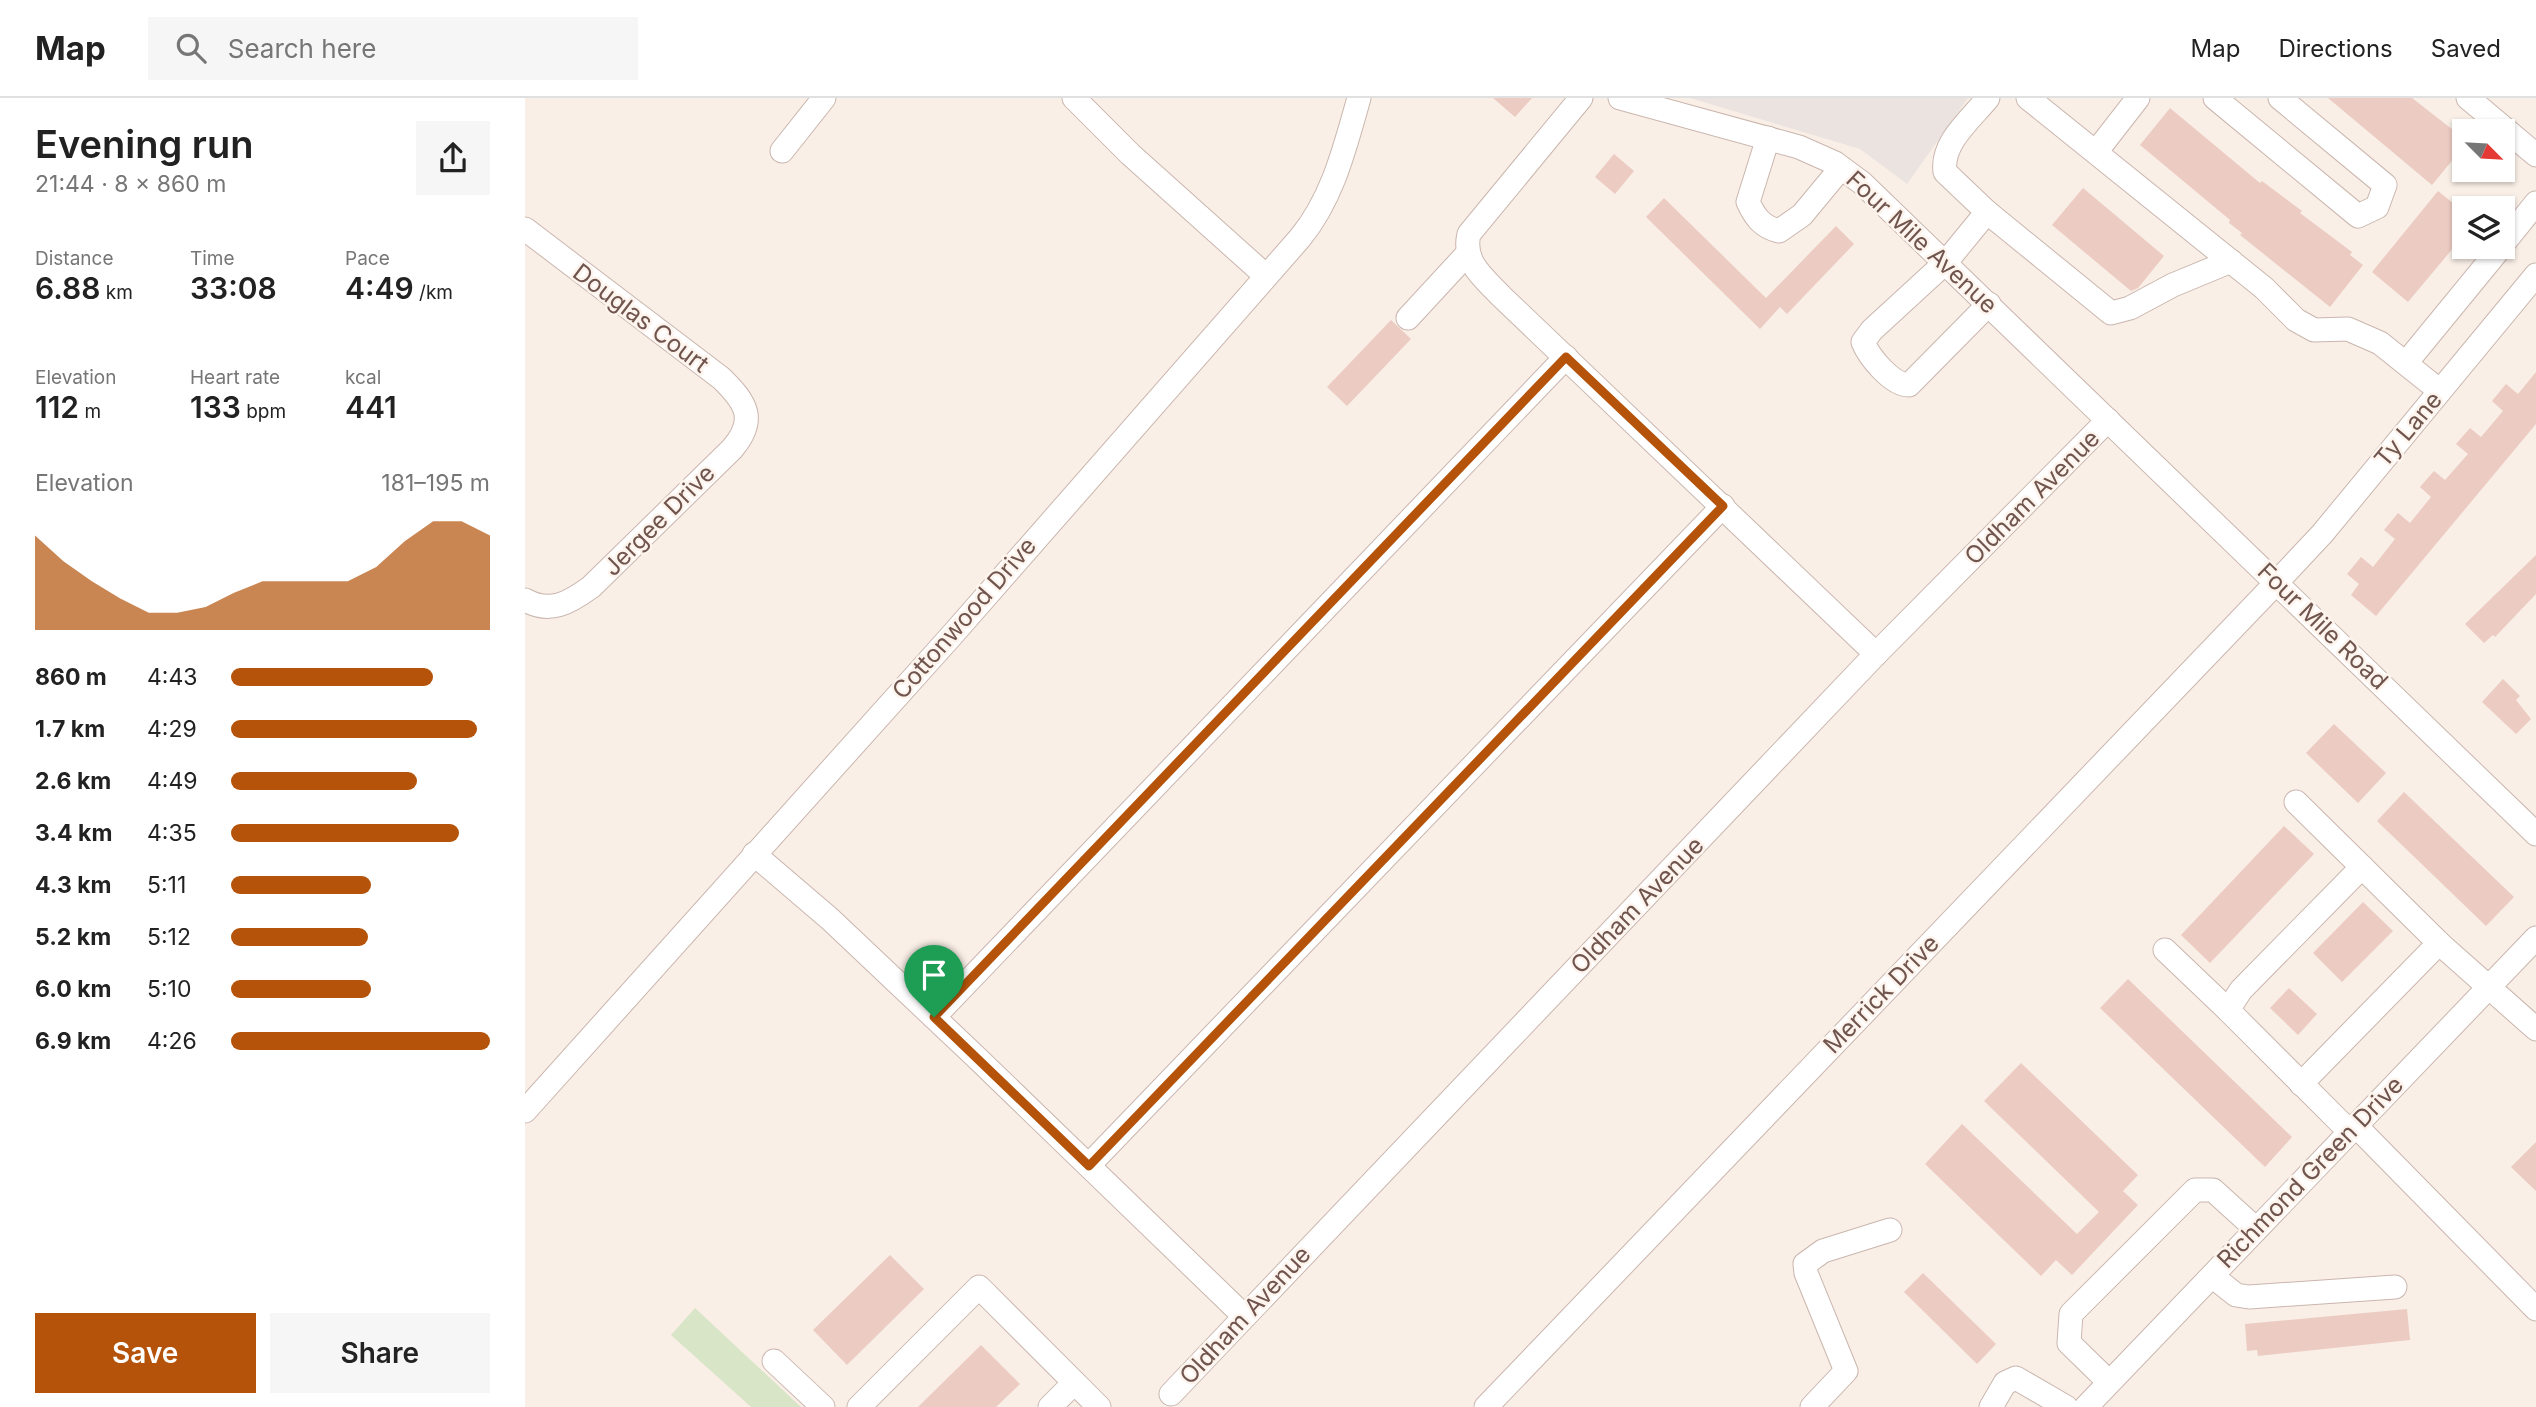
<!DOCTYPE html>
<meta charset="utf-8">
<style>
:root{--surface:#fff;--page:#f6f6f6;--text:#222;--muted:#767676;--line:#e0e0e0;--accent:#b45309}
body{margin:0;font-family:Inter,sans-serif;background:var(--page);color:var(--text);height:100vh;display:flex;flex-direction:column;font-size:26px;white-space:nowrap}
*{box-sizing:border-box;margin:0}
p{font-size:23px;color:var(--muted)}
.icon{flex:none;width:38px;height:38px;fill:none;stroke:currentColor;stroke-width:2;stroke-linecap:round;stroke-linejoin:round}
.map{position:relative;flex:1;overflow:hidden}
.details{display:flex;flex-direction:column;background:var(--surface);width:525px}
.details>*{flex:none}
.needle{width:46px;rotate:114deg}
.controls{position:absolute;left:1927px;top:21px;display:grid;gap:14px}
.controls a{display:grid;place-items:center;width:63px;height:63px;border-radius:0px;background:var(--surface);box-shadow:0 2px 5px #0004;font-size:35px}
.pin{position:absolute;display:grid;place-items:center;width:60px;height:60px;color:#fff;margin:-72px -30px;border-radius:50% 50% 50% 0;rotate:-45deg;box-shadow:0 0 7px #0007}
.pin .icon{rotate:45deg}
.round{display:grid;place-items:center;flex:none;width:74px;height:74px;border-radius:0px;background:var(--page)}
.head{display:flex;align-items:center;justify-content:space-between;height:119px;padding:0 35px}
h1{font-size:38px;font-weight:600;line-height:52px}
.figures{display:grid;grid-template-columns:repeat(3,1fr);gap:10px;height:119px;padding:7px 35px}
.figures div{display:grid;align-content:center}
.figures b{font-size:30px;font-weight:600}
.figures small{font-size:19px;font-weight:400}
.figures p{font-size:19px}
.chart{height:196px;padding:14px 35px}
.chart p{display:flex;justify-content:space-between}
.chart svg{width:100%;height:126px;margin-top:7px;fill:var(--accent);opacity:.7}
.primary-button{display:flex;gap:14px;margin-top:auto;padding:14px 35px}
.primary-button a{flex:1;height:80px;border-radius:0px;background:var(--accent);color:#fff;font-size:28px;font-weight:600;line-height:80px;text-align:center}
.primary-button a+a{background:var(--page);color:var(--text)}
ul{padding:0 35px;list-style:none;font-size:23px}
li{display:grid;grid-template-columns:112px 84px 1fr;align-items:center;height:52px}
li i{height:18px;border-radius:9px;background:var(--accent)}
header{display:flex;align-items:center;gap:42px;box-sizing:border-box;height:98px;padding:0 35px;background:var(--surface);border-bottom:2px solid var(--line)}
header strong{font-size:33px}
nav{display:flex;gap:38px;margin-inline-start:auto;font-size:24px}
.search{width:490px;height:63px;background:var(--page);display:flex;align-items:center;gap:18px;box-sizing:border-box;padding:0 24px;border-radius:0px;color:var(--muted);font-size:26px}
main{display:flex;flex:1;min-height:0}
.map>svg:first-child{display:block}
.industrial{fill:#eae3e0}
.green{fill:#d8e5c7}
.building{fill:#eccbc2}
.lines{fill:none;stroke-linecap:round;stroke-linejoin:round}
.minor-casing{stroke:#cab6ae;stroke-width:25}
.minor{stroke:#fff;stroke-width:23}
.route-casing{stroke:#fff;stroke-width:14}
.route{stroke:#b45309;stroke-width:9}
.labels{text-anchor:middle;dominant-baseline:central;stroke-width:5;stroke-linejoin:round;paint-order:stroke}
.street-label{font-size:24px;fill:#70554e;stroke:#fdf4ed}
</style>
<header>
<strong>Map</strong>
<div class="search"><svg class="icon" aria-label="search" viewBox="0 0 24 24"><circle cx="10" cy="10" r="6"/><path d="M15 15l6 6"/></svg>Search here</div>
<nav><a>Map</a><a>Directions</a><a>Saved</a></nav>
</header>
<main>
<section class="details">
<div class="head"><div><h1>Evening run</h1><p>21:44 · 8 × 860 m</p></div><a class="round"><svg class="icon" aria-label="share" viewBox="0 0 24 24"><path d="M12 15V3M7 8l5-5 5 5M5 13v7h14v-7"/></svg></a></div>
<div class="figures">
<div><p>Distance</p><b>6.88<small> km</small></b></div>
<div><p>Time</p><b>33:08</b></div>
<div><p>Pace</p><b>4:49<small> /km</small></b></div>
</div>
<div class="figures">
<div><p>Elevation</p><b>112<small> m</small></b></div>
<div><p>Heart rate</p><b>133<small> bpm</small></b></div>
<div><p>kcal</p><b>441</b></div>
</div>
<div class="chart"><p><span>Elevation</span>181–195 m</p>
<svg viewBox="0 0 160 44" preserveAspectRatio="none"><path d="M0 44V11L10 20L20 27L30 33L40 38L50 38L60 36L70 31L80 27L90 27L100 27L110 27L120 22L130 13L140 6L150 6L160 11V44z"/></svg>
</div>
<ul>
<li><b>860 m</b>4:43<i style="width:78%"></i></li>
<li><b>1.7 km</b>4:29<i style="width:95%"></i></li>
<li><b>2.6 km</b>4:49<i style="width:72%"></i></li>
<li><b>3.4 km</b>4:35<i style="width:88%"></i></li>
<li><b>4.3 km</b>5:11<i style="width:54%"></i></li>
<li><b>5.2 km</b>5:12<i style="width:53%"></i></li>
<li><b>6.0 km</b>5:10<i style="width:54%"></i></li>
<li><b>6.9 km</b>4:26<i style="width:100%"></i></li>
</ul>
<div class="primary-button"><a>Save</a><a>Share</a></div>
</section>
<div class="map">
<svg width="2011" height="1309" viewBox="0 0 2011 1309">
<rect width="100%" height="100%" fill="#f9efe7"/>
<!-- industrial -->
<polygon class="industrial" points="1165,0 1443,0 1382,86 1335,51"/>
<!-- green -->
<polygon class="green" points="170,1210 276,1309 226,1309 146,1237"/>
<!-- building -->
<g class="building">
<polygon points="968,0 1007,0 990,19"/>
<polygon points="1803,0 1887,0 1928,32 1939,43 1939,48 1907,87"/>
<polygon points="1645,10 1735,85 1737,83 1777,113 1775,115 1827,154 1825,157 1838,167 1805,209 1715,137 1717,135 1704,125 1705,122 1615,47"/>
<polygon points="1089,56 1109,73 1090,96 1070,79"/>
<polygon points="1558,90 1639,158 1613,190 1606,193 1527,127"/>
<polygon points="1913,93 1939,114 1939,137 1883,204 1847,174"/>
<polygon points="1139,100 1241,200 1311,128 1329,146 1262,216 1255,209 1235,231 1121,119"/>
<polygon points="866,222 886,241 822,308 802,289"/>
<polygon points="2011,274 2011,326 1851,518 1826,497 1834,486 1822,476 1836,459 1848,469 1870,441 1859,432 1873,415 1885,425 1906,399 1895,389 1909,373 1920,382 1943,356 1931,346 1945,330 1956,339 1978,313 1967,303 1981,286 1993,296"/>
<polygon points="2011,457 2011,496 1970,539 1968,537 1959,545 1940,526"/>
<polygon points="1978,581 1995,598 1991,602 2006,621 1991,636 1957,604"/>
<polygon points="1809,626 1861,675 1833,705 1781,655"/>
<polygon points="1879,694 1989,799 1961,828 1852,723"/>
<polygon points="1759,728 1789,756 1685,865 1656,837"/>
<polygon points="1838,804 1868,833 1817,884 1788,855"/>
<polygon points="1603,881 1767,1039 1740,1069 1575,910"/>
<polygon points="1764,890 1792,916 1773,937 1745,910"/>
<polygon points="1496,965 1613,1077 1598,1093 1613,1107 1547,1177 1531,1162 1516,1178 1400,1066 1437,1026 1552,1136 1574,1114 1459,1003"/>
<polygon points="2011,1044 2011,1093 1986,1069"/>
<polygon points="365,1157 399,1191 322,1267 288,1232"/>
<polygon points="1398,1175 1471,1246 1452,1266 1379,1194"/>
<polygon points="1882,1211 1885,1242 1733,1258 1732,1252 1722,1253 1720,1226"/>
<polygon points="456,1247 495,1286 471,1309 393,1309"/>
</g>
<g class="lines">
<defs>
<g id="minor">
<polyline points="549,0 605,56 741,178"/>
<path d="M1056 0 944 136C937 164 959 180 977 199L1351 556"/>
<polyline points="1095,0 1274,49 1310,65 1337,85 2011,736"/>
<path d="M1463 0C1445 22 1416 45 1420 74L1462 114 1421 164 1347 232 1338 244C1344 259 1367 287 1384 287L1464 206"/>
<polyline points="1503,0 1739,190 1771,222 1789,232 1823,231 1855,245 1915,293"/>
<polyline points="1690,0 1833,118 1852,109 1860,87 1755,0"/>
<polyline points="1943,0 2011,57"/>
<path d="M1243 40 1223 104C1230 119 1237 129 1254 133L1277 117 1316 70"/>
<polyline points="257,53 299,0"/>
<polyline points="1571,54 1613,0"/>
<polyline points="1462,114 1586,215 1605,210 1648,187 1706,163"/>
<path d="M0 131 196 280C222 305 232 322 207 351L66 489C44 505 25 516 0 502"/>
<polyline points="1978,146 2011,105"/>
<polyline points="883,220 943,155"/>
<polyline points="1881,265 1976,149"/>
<polyline points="1771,704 1837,769"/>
<polyline points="229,756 305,821 451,959 719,1218"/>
<polyline points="1640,852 1703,912"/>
<polyline points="409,919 1041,259"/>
<polyline points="1776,986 1914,845"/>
<path d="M0 1013 428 536 775 140C808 100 820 49 834 0"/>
<polyline points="1830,1027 2011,1211"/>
<polyline points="1824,1033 1703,912 1716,892 1837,769 1914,845 2011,931"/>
<polyline points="564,1067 1198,408"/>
<polyline points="1687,1178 1711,1197 1724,1199 1870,1189"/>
<polyline points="249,1263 298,1309"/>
<polyline points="1584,1284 1544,1245 1546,1216 1670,1092 1688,1092 1731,1131"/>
<polyline points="646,1296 1351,556 1583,322"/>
<polyline points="334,1309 454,1189 574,1309"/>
<polyline points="525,1309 549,1285"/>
<polyline points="961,1309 1752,484 1797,436 2011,177"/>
<polyline points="1287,1309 1321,1273 1281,1175 1280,1166 1298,1153 1365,1132"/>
<polyline points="1466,1309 1480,1285 1491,1280 1541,1309"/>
<polyline points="1561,1309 2011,840"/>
</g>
</defs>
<!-- minor casing -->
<use href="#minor" class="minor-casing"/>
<!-- minor -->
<use href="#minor" class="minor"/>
</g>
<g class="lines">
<defs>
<polygon id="route" points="1041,259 1198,408 564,1068 409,919"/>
</defs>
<!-- route casing -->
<use href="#route" class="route-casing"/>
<!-- route -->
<use href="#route" class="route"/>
</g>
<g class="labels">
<!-- street labels -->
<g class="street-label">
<text transform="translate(1397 144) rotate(43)">Four Mile Avenue</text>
<text transform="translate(116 220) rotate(37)">Douglas Court</text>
<text transform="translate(1883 331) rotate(-50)">Ty Lane</text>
<text transform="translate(1507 399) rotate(-45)">Oldham Avenue</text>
<text transform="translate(134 422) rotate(-45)">Jergee Drive</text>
<text transform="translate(439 520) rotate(-49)">Cottonwood Drive</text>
<text transform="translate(1798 528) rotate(44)">Four Mile Road</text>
<text transform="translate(1112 807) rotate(-46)">Oldham Avenue</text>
<text transform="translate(1356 896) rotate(-46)">Merrick Drive</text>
<text transform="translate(1785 1074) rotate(-46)">Richmond Green Drive</text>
<text transform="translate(720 1217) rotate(-47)">Oldham Avenue</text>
</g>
</g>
</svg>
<div class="controls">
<a><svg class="needle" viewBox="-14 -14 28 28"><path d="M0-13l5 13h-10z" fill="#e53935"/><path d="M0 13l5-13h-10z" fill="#767676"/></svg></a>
<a><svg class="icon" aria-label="layers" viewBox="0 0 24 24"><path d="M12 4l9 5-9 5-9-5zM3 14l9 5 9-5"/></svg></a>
</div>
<div class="pin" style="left:409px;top:919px;background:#1e9e55"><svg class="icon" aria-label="arrive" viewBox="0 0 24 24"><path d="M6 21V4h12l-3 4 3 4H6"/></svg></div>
</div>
</main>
